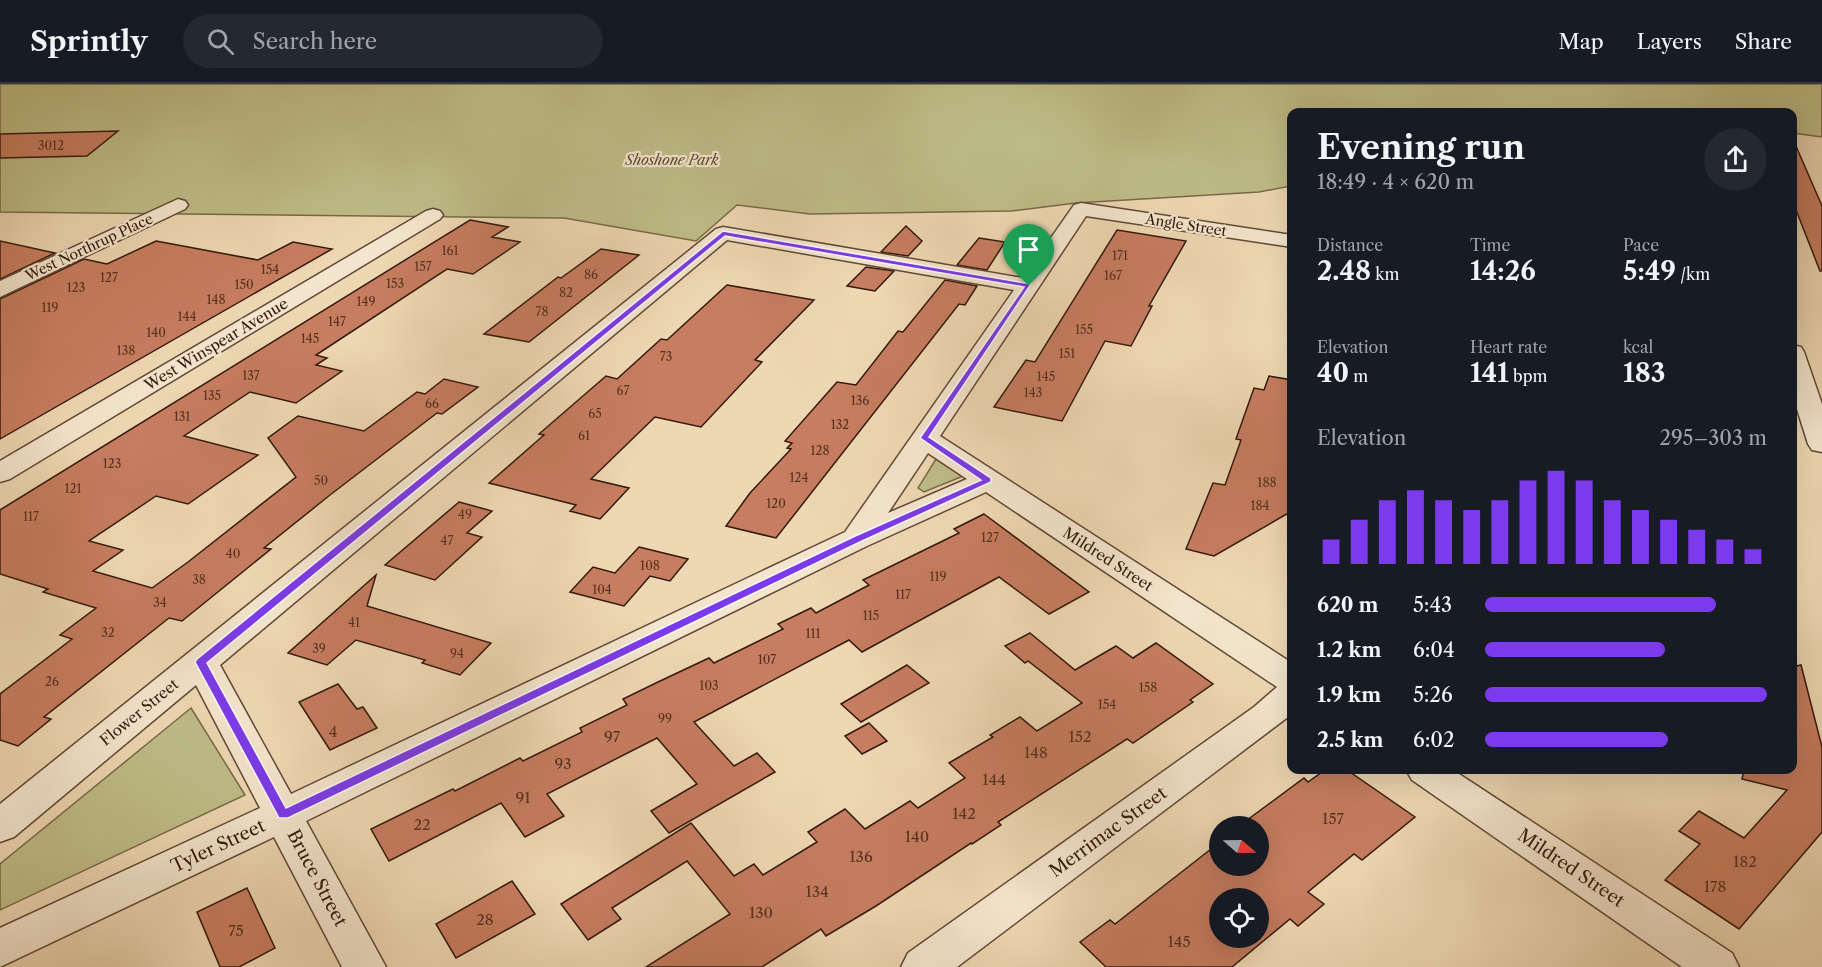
<!DOCTYPE html>
<meta charset="utf-8">
<style>
:root{--surface:#171b24;--page:#242831;--text:#f1f3f6;--muted:#9ea1a6;--line:#363941;--accent:#7c3aed}
body{margin:0;font-family:"Libre Caslon Text",serif;background:var(--page);color:var(--text);height:100vh;display:flex;flex-direction:column;font-size:22px;white-space:nowrap}
*{box-sizing:border-box;margin:0}
p{font-size:20px;color:var(--muted)}
.icon{flex:none;width:33px;height:33px;fill:none;stroke:currentColor;stroke-width:2;stroke-linecap:round;stroke-linejoin:round}
.map{position:relative;flex:1;overflow:hidden}
.details{position:absolute;left:1287px;top:24px;width:510px;height:666px;display:flex;flex-direction:column;background:var(--surface);border-radius:12px;box-shadow:0 6px 24px #0002}
.details>*{flex:none}
.needle{width:39px;rotate:110deg}
.buttons{position:absolute;left:1209px;top:732px;display:grid;gap:12px}
.buttons a{display:grid;place-items:center;width:60px;height:60px;border-radius:50%;background:var(--surface);box-shadow:0 6px 24px #0002;font-size:30px}
.pin{position:absolute;display:grid;place-items:center;width:51px;height:51px;color:#fff;margin:-62px -26px;border-radius:50% 50% 50% 0;rotate:-45deg;box-shadow:0 0 6px #0007}
.pin .icon{rotate:45deg}
.round{display:grid;place-items:center;flex:none;width:63px;height:63px;border-radius:32px;background:var(--page)}
.summary{display:flex;align-items:center;justify-content:space-between;height:102px;padding:0 30px}
h1{font-size:33px;font-weight:700;line-height:45px}
.figures{display:grid;grid-template-columns:repeat(3,1fr);gap:9px;height:102px;padding:6px 30px}
.figures div{display:grid;align-content:center}
.figures b{font-size:26px;font-weight:700}
.figures small{font-size:16px;font-weight:400}
.figures p{font-size:16px}
.chart{height:168px;padding:12px 30px}
.chart p{display:flex;justify-content:space-between}
.chart svg{width:100%;height:108px;margin-top:6px;stroke:var(--accent);stroke-width:6}
ul{padding:0 30px;list-style:none;font-size:20px}
li{display:grid;grid-template-columns:96px 72px 1fr;align-items:center;height:45px}
li i{height:15px;border-radius:8px;background:var(--accent)}
header{display:flex;align-items:center;gap:36px;box-sizing:border-box;height:84px;padding:0 30px;background:var(--surface);border-bottom:2px solid var(--line)}
header strong{font-size:28px}
nav{display:flex;gap:33px;margin-inline-start:auto;font-size:21px}
.search{width:420px;height:54px;background:var(--page);display:flex;align-items:center;gap:15px;box-sizing:border-box;padding:0 21px;border-radius:33px;color:var(--muted);font-size:22px}
.map>svg:first-child{display:block}
.green{fill:#bfbd88;stroke:#796a4a;stroke-width:1.5}
.building{fill:#c77d60;stroke:#33180c;stroke-width:1.5;fill-rule:evenodd}
.lines{fill:none;stroke-linecap:round;stroke-linejoin:round}
.street-casing{stroke:#624836;stroke-width:3}
.street{fill:#f4e6ce;fill-rule:evenodd}
.route{fill:#7c3aed;stroke:#fff;stroke-width:1.5;fill-rule:evenodd}
.labels{text-anchor:middle;dominant-baseline:central;stroke-width:4.5;stroke-linejoin:round;paint-order:stroke}
.number-label{font-size:12px;fill:#583121}
.far-park-label{font-size:14px;font-style:italic;fill:#5d4a31;stroke:#f4e6ce}
.far-street-label{font-size:14px;fill:#33180c;stroke:#f4e6ce}
.street-label{font-size:15px;fill:#33180c;stroke:#f4e6ce}
.near-number-label{font-size:15px;fill:#583121}
.near-street-label{font-size:18px;fill:#33180c;stroke:#f4e6ce}
</style>
<header>
<strong>Sprintly</strong>
<div class="search"><svg class="icon" aria-label="search" viewBox="0 0 24 24"><circle cx="10" cy="10" r="6"/><path d="M15 15l6 6"/></svg>Search here</div>
<nav><a>Map</a><a>Layers</a><a>Share</a></nav>
</header>
<div class="map">
<svg width="1822" height="883" viewBox="0 0 1822 883">
<rect width="100%" height="100%" fill="#eed8b3"/>
<filter id="stains"><feTurbulence type="fractalNoise" baseFrequency=".00333" numOctaves="4"/><feColorMatrix values="0 0 0 0 .2 0 0 0 0 .09 0 0 0 0 .02 0 0 0 .5 -.17"/></filter>
<radialGradient id="worn" r=".72"><stop offset=".6" stop-color="#630" stop-opacity="0"/><stop offset="1" stop-color="#630" stop-opacity=".3"/></radialGradient>
<!-- green -->
<g class="green">
<polygon points="0,0 1822,0 1822,53 1793,49 1792,28 1292,28 1291,102 1259,108 1076,119 1011,127 810,130 737,121 696,157 564,134 0,128"/>
<polygon points="936,375 963,392 924,408 918,404"/>
<polygon points="191,624 245,711 0,826 0,780"/>
</g>
<!-- building -->
<g class="building">
<polygon points="118,47 87,72 0,74 0,50"/>
<polygon points="1792,53 1822,122 1822,187 1820,187 1796,126 1792,125"/>
<polygon points="470,136 508,143 492,153 520,158 473,190 447,185 316,271 327,274 316,281 342,287 296,319 250,308 184,352 258,371 188,420 156,412 89,457 123,466 93,487 152,504 188,478 296,393 268,354 298,332 364,347 417,308 425,310 444,295 478,303 442,330 437,329 330,411 264,464 271,465 182,537 169,534 44,633 51,635 18,662 0,656 0,610 72,555 60,551 96,524 43,508 48,505 0,490 0,426"/>
<polygon points="906,142 922,157 908,172 881,168"/>
<polygon points="1117,146 1186,157 1149,222 1152,222 1131,262 1105,257 1062,337 994,323 1026,276 1035,278"/>
<polygon points="979,154 1005,158 987,186 957,181"/>
<polygon points="0,157 55,169 0,195"/>
<polygon points="156,157 258,176 293,158 332,165 0,355 0,215 84,175 107,180"/>
<polygon points="601,165 639,171 529,258 484,250 558,193 561,194"/>
<polygon points="866,183 894,187 875,207 847,202"/>
<polygon points="945,196 977,202 965,221 959,220 776,454 726,442 750,409 791,365 787,364 792,359 785,357 837,298 856,301 898,247 903,248"/>
<polygon points="727,201 814,216 755,276 762,278 701,343 655,333 591,395 629,404 600,435 570,427 576,421 489,399 544,351 539,350 606,292 617,295 661,255 667,256"/>
<polygon points="1269,292 1292,296 1292,427 1214,472 1186,465 1213,399 1225,401 1241,356 1236,355 1254,304 1264,306"/>
<polygon points="459,418 492,427 467,449 482,453 435,496 385,481"/>
<polygon points="984,430 1089,508 1049,530 999,493 862,568 849,556 694,638 734,682 757,669 775,688 669,749 651,727 697,700 657,654 547,710 564,732 525,753 501,719 389,777 371,745 453,705 455,707 520,674 523,677 582,648 580,644 627,621 623,615 658,598 709,574 714,579 783,545 778,540 811,524 816,529 869,501 863,496 959,449 954,445"/>
<polygon points="639,463 688,475 670,497 650,492 624,522 570,508 593,483 615,489"/>
<polygon points="376,491 367,522 491,559 460,591 422,579 425,576 356,556 327,581 288,569"/>
<polygon points="1030,549 1075,586 1116,562 1133,574 1156,559 1213,600 1190,616 1193,618 1133,659 1127,655 998,738 1001,741 972,760 971,759 876,822 826,852 821,845 762,883 646,883 730,830 687,777 612,824 621,835 588,856 561,820 691,739 734,792 754,780 763,791 817,758 808,748 845,725 865,745 910,717 918,724 965,694 949,679 993,653 990,651 1020,633 1037,647 1082,619 1028,577 1025,579 1005,562"/>
<polygon points="907,581 929,599 861,638 841,620"/>
<polygon points="1801,581 1822,663 1822,748 1739,845 1665,796 1700,760 1679,747 1699,727 1744,754 1787,706 1742,695 1744,686 1792,686 1792,583"/>
<polygon points="338,600 357,625 363,623 377,644 330,666 299,618"/>
<polygon points="869,639 887,657 862,670 845,652"/>
<path d="M1325 686H1347L1415 733 1362 776 1354 770 1308 808 1324 820 1298 842 1290 835 1232 883H1106L1080 858 1110 836 1115 840 1220 758V782H1258V742H1239L1304 694 1308 698ZM1220 814H1258V854H1220Z"/>
<polygon points="512,797 535,830 456,874 436,840"/>
<polygon points="247,804 275,864 239,883 220,883 197,828"/>
</g>
<g class="lines">
<defs>
<g id="street">
<polygon points="178,115 185,117 188,121 185,125 0,213 0,197"/>
<path d="M1081 119 1292 151V163L1086 132 940 352 1292 579V630L957 883H901L908 869 1254 623 1277 603 986 408 867 462 306 737 386 883H342L274 753 0 883V844L260 724 196 601 14 753 0 758V720L716 145 723 143 1023 194 1074 121ZM727 156 1014 206 845 448 291 710 220 581ZM928 369 967 395 888 429Z"/>
<polygon points="433,125 440,127 443,131 440,135 10,395 0,398 0,377 426,127"/>
<polygon points="1792,261 1801,263 1804,268 1822,320 1822,368 1812,366 1808,360 1792,309"/>
<polygon points="1406,686 1453,686 1732,869 1739,883 1682,883 1412,696"/>
</g>
</defs>
<!-- street casing -->
<use href="#street" class="street-casing"/>
<!-- street -->
<use href="#street" class="street"/>
</g>
<!-- route -->
<path class="route" d="M723 147 1031 200 929 353 991 394V398L860 458 288 734H279L195 578 197 575ZM725 152 1024 203 920 354 981 396 853 453 286 724 207 579Z"/>
<g class="labels">
<!-- number labels -->
<g class="number-label">
<text x="51" y="61">3012</text>
<text x="450" y="166">161</text>
<text x="1120" y="171">171</text>
<text x="423" y="182">157</text>
<text x="270" y="185">154</text>
<text x="591" y="190">86</text>
<text x="1113" y="191">167</text>
<text x="109" y="193">127</text>
<text x="395" y="199">153</text>
<text x="244" y="200">150</text>
<text x="76" y="203">123</text>
<text x="566" y="208">82</text>
<text x="216" y="215">148</text>
<text x="366" y="217">149</text>
<text x="50" y="223">119</text>
<text x="542" y="227">78</text>
<text x="187" y="232">144</text>
<text x="337" y="237">147</text>
<text x="1084" y="245">155</text>
<text x="156" y="248">140</text>
<text x="310" y="254">145</text>
<text x="126" y="266">138</text>
<text x="1067" y="269">151</text>
<text x="666" y="272">73</text>
<text x="251" y="291">137</text>
<text x="1046" y="292">145</text>
<text x="623" y="306">67</text>
<text x="1033" y="308">143</text>
<text x="212" y="311">135</text>
<text x="860" y="316">136</text>
<text x="432" y="319">66</text>
<text x="595" y="329">65</text>
<text x="182" y="332">131</text>
<text x="840" y="340">132</text>
<text x="584" y="351">61</text>
<text x="820" y="366">128</text>
<text x="112" y="379">123</text>
<text x="799" y="393">124</text>
<text x="321" y="396">50</text>
<text x="1267" y="398">188</text>
<text x="73" y="404">121</text>
<text x="776" y="419">120</text>
<text x="1260" y="421">184</text>
<text x="465" y="430">49</text>
<text x="31" y="432">117</text>
<text x="990" y="453">127</text>
<text x="447" y="456">47</text>
<text x="233" y="469">40</text>
<text x="650" y="481">108</text>
<text x="938" y="492">119</text>
<text x="199" y="495">38</text>
<text x="602" y="505">104</text>
<text x="903" y="510">117</text>
<text x="160" y="518">34</text>
<text x="871" y="531">115</text>
<text x="354" y="538">41</text>
<text x="108" y="548">32</text>
<text x="813" y="549">111</text>
<text x="319" y="564">39</text>
<text x="457" y="569">94</text>
<text x="767" y="575">107</text>
<text x="52" y="597">26</text>
<text x="709" y="601">103</text>
<text x="1148" y="603">158</text>
<text x="1107" y="620">154</text>
<text x="665" y="634">99</text>
</g>
<!-- far-park labels -->
<g class="far-park-label">
<text x="672" y="76">Shoshone Park</text>
</g>
<!-- far-street labels -->
<g class="far-street-label">
<text transform="translate(1186 141) rotate(9)">Angle Street</text>
<text transform="translate(89 163) rotate(-25)">West Northrup Place</text>
</g>
<!-- street labels -->
<g class="street-label">
<text transform="translate(216 260) rotate(-31)">West Winspear Avenue</text>
<text transform="translate(1108 475) rotate(33)">Mildred Street</text>
<text transform="translate(139 628) rotate(-39)">Flower Street</text>
</g>
<!-- near-number labels -->
<g class="near-number-label">
<text x="333" y="647">4</text>
<text x="612" y="652">97</text>
<text x="1080" y="652">152</text>
<text x="1036" y="668">148</text>
<text x="563" y="679">93</text>
<text x="994" y="695">144</text>
<text x="523" y="713">91</text>
<text x="964" y="729">142</text>
<text x="1333" y="734">157</text>
<text x="422" y="740">22</text>
<text x="917" y="752">140</text>
<text x="861" y="772">136</text>
<text x="1745" y="777">182</text>
<text x="1715" y="802">178</text>
<text x="817" y="807">134</text>
<text x="761" y="828">130</text>
<text x="485" y="835">28</text>
<text x="236" y="846">75</text>
<text x="1179" y="857">145</text>
</g>
<!-- near-street labels -->
<g class="near-street-label">
<text transform="translate(1108 748) rotate(-36)">Merrimac Street</text>
<text transform="translate(218 762) rotate(-25)">Tyler Street</text>
<text transform="translate(1571 784) rotate(34)">Mildred Street</text>
<text transform="translate(317 794) rotate(62)">Bruce Street</text>
</g>
</g>
<rect width="100%" height="100%" filter="url(#stains)"/>
<rect width="100%" height="100%" fill="url(#worn)"/>
</svg>
<div class="buttons">
<a><svg class="needle" viewBox="-14 -14 28 28"><path d="M0-13l5 13h-10z" fill="#e53935"/><path d="M0 13l5-13h-10z" fill="#9ea1a6"/></svg></a>
<a><svg class="icon" aria-label="locate" viewBox="0 0 24 24"><circle cx="12" cy="12" r="6"/><path d="M12 2v4M12 18v4M2 12h4M18 12h4"/></svg></a>
</div>
<div class="pin" style="left:1029px;top:202px;background:#1e9e55"><svg class="icon" aria-label="arrive" viewBox="0 0 24 24"><path d="M6 21V4h12l-3 4 3 4H6"/></svg></div>
<section class="details">
<div class="summary"><div><h1>Evening run</h1><p>18:49 · 4 × 620 m</p></div><a class="round"><svg class="icon" aria-label="share" viewBox="0 0 24 24"><path d="M12 15V3M7 8l5-5 5 5M5 13v7h14v-7"/></svg></a></div>
<div class="figures">
<div><p>Distance</p><b>2.48<small> km</small></b></div>
<div><p>Time</p><b>14:26</b></div>
<div><p>Pace</p><b>5:49<small> /km</small></b></div>
</div>
<div class="figures">
<div><p>Elevation</p><b>40<small> m</small></b></div>
<div><p>Heart rate</p><b>141<small> bpm</small></b></div>
<div><p>kcal</p><b>183</b></div>
</div>
<div class="chart"><p><span>Elevation</span>295–303 m</p>
<svg viewBox="0 0 160 44" preserveAspectRatio="none"><path d="M5 44V34M15 44V26M25 44V18M35 44V14M45 44V18M55 44V22M65 44V18M75 44V10M85 44V6M95 44V10M105 44V18M115 44V22M125 44V26M135 44V30M145 44V34M155 44V38"/></svg>
</div>
<ul>
<li><b>620 m</b>5:43<i style="width:82%"></i></li>
<li><b>1.2 km</b>6:04<i style="width:64%"></i></li>
<li><b>1.9 km</b>5:26<i style="width:100%"></i></li>
<li><b>2.5 km</b>6:02<i style="width:65%"></i></li>
</ul>
</section>
</div>
